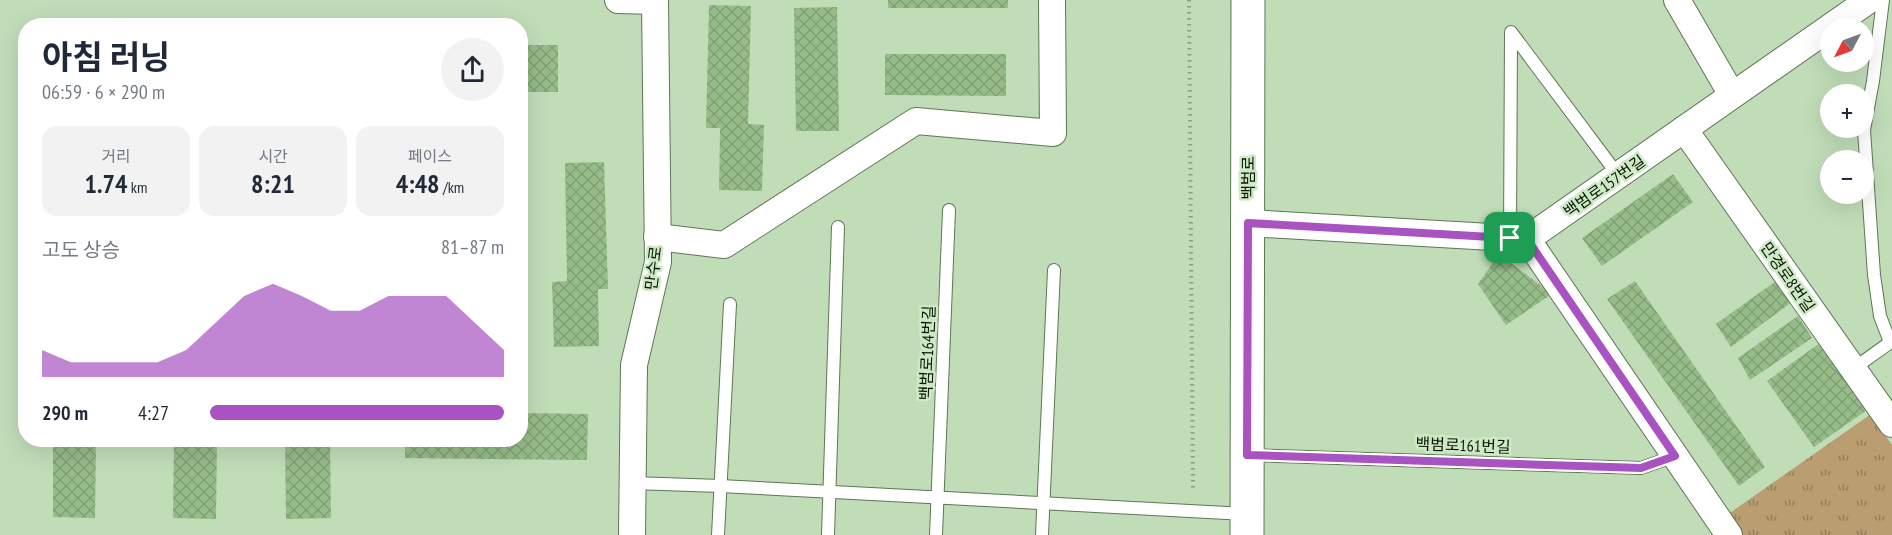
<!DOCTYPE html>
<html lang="ko">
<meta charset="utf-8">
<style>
:root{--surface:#fff;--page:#f2f2f3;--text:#1f2937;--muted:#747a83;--accent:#a853c1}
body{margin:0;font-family:"PT Sans Narrow","Noto Sans KR",sans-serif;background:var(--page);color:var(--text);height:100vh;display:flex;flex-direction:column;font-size:22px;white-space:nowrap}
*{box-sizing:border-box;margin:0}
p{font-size:20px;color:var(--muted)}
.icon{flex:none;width:33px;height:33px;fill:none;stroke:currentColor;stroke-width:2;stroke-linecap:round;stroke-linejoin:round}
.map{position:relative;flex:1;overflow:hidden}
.panel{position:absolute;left:18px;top:18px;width:510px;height:429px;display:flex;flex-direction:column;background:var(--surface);border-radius:24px;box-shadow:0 6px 24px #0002}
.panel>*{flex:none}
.needle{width:39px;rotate:229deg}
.controls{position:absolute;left:1820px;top:18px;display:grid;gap:12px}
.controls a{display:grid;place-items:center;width:54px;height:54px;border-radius:50%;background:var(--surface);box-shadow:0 6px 24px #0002;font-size:30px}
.pin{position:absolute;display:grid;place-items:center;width:51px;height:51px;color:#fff;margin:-26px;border-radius:12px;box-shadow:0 3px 9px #0006}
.round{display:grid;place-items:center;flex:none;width:63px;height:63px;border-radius:32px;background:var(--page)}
.overview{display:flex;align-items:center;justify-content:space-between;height:102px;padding:0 24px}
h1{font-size:33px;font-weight:700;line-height:45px}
.metrics{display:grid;grid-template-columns:repeat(3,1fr);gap:9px;height:102px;padding:6px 24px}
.metrics div{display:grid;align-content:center;border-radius:15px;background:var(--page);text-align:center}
.metrics b{font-size:26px;font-weight:700}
.metrics small{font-size:16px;font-weight:400}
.metrics p{font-size:16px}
.chart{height:168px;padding:12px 24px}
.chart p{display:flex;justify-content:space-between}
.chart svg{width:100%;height:108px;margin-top:6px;fill:var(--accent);opacity:.7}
ul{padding:0 24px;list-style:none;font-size:20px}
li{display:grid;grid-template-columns:96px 72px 1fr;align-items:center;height:45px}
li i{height:15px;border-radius:8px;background:var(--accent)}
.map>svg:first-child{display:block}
.grass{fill:url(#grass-tufts)}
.building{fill:url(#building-cross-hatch)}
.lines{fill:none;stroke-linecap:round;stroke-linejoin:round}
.lane-casing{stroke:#5e7655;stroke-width:14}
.street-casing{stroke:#5e7655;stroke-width:28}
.primary-casing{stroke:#5e7655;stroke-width:35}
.path{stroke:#879d80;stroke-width:4;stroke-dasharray:1.5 4.5;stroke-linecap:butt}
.lane{stroke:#fff;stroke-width:12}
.street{stroke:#fff;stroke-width:26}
.primary{stroke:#fff;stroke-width:33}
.route-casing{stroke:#fff;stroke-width:12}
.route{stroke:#a853c1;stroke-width:8}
.labels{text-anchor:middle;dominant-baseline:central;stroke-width:5;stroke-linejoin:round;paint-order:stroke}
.street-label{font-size:16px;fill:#0a1307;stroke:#ceeac4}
</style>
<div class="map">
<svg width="1892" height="535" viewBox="0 0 1892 535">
<defs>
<pattern id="grass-tufts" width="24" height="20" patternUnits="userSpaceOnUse" patternTransform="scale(1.5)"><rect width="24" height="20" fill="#ba9d70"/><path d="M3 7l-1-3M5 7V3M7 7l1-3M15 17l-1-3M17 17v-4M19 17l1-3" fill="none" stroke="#957f5a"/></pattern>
<pattern id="building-cross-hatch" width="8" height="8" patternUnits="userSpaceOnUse" patternTransform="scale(1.5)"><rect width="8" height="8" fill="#96bc89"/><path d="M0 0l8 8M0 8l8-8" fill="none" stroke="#80a175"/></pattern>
</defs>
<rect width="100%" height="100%" fill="#c1ddb8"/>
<!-- grass -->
<polygon class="grass" points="1871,414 1892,445 1892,535 1741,535 1727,515"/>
<!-- building -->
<g class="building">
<rect x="888" y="0" width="120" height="8"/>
<polygon points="709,5 751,6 748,124 764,125 762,191 719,190 720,128 706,128"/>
<polygon points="837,7 839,131 796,131 794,8"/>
<rect x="520" y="45" width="38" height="47"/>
<polygon points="885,54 1006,54 1006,96 885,95"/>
<polygon points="604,162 608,289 598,289 599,346 554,347 552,282 567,281 565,163"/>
<polygon points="1673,174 1693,202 1602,266 1582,238"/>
<polygon points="1499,254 1552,294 1506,325 1478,284"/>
<polygon points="1635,281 1765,467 1739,486 1607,299"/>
<polygon points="1776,281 1792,302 1731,347 1716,324"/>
<polygon points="1798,316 1812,338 1750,380 1738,358"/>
<polygon points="1820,343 1867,410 1814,447 1767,381"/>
<polygon points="520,413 588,414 587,460 405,458 405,440 520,440"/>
<polygon points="53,440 96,440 95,518 53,517"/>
<polygon points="174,440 217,440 216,519 173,518"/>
<polygon points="285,440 330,440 331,518 286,519"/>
</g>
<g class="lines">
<defs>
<g id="lane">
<polyline points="1883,0 1873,81 1864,130 1874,275 1880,316 1890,342"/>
<polyline points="1510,238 1511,32 1615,171 1624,172"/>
<polyline points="1853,369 1892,341"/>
<polyline points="1248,455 1641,468 1675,456"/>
<polyline points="633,483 720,486 1246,514"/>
<polyline points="718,535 730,304"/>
<polyline points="828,535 838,227"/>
<polyline points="936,535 949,210"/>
<polyline points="1042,535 1054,270"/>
</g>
<g id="street">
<polyline points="618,0 655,1"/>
<polyline points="1677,0 1732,95"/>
<polyline points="1684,129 1892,424"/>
<polyline points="1248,223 1527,239 1869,0"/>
<polyline points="657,237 724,245 916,121 1053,133 1052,0"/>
<polyline points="1527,239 1729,535"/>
<polyline points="632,535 634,365 658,262 655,0"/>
</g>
<polyline id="primary" points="1247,535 1248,0"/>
</defs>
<!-- lane casing -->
<use href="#lane" class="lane-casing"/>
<!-- street casing -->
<use href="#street" class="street-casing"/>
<!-- primary casing -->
<use href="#primary" class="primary-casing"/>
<!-- path -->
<polyline class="path" points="1189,0 1193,491"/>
<!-- lane -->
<use href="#lane" class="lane"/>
<!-- street -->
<use href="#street" class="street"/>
<!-- primary -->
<use href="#primary" class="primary"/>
</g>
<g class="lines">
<defs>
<polygon id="route" points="1248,223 1527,239 1675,456 1641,468 1247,455"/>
</defs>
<!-- route casing -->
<use href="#route" class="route-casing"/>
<!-- route -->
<use href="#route" class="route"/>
</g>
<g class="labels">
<!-- street labels -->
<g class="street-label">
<text transform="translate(1248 178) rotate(-90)">백범로</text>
<text transform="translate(1604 186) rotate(-35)">백범로157번길</text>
<text transform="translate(653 268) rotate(-83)">만수로</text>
<text transform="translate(1788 277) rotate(55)">만경로8번길</text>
<text transform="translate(927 353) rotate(-88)">백범로164번길</text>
<text transform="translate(1463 445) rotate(2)">백범로161번길</text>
</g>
</g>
</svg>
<div class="controls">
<a><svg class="needle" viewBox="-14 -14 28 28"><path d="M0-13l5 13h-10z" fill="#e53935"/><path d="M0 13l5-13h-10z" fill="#747a83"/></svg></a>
<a>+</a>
<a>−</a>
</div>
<div class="pin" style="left:1510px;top:238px;background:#1e9e55"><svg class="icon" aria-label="arrive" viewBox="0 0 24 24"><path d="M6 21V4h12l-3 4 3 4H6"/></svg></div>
<section class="panel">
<div class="overview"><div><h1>아침 러닝</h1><p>06:59 · 6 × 290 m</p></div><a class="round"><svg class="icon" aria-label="share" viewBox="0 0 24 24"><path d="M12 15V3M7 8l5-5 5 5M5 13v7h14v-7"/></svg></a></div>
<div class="metrics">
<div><p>거리</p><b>1.74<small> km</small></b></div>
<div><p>시간</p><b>8:21</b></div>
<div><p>페이스</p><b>4:48<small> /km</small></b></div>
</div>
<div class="chart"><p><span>고도 상승</span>81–87 m</p>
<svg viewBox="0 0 160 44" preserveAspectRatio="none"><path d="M0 44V33L10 38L20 38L30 38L40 38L50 33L60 22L70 11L80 6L90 11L100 17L110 17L120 11L130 11L140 11L150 22L160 33V44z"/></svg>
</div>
<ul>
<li><b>290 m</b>4:27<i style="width:100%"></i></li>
</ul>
</section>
</div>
